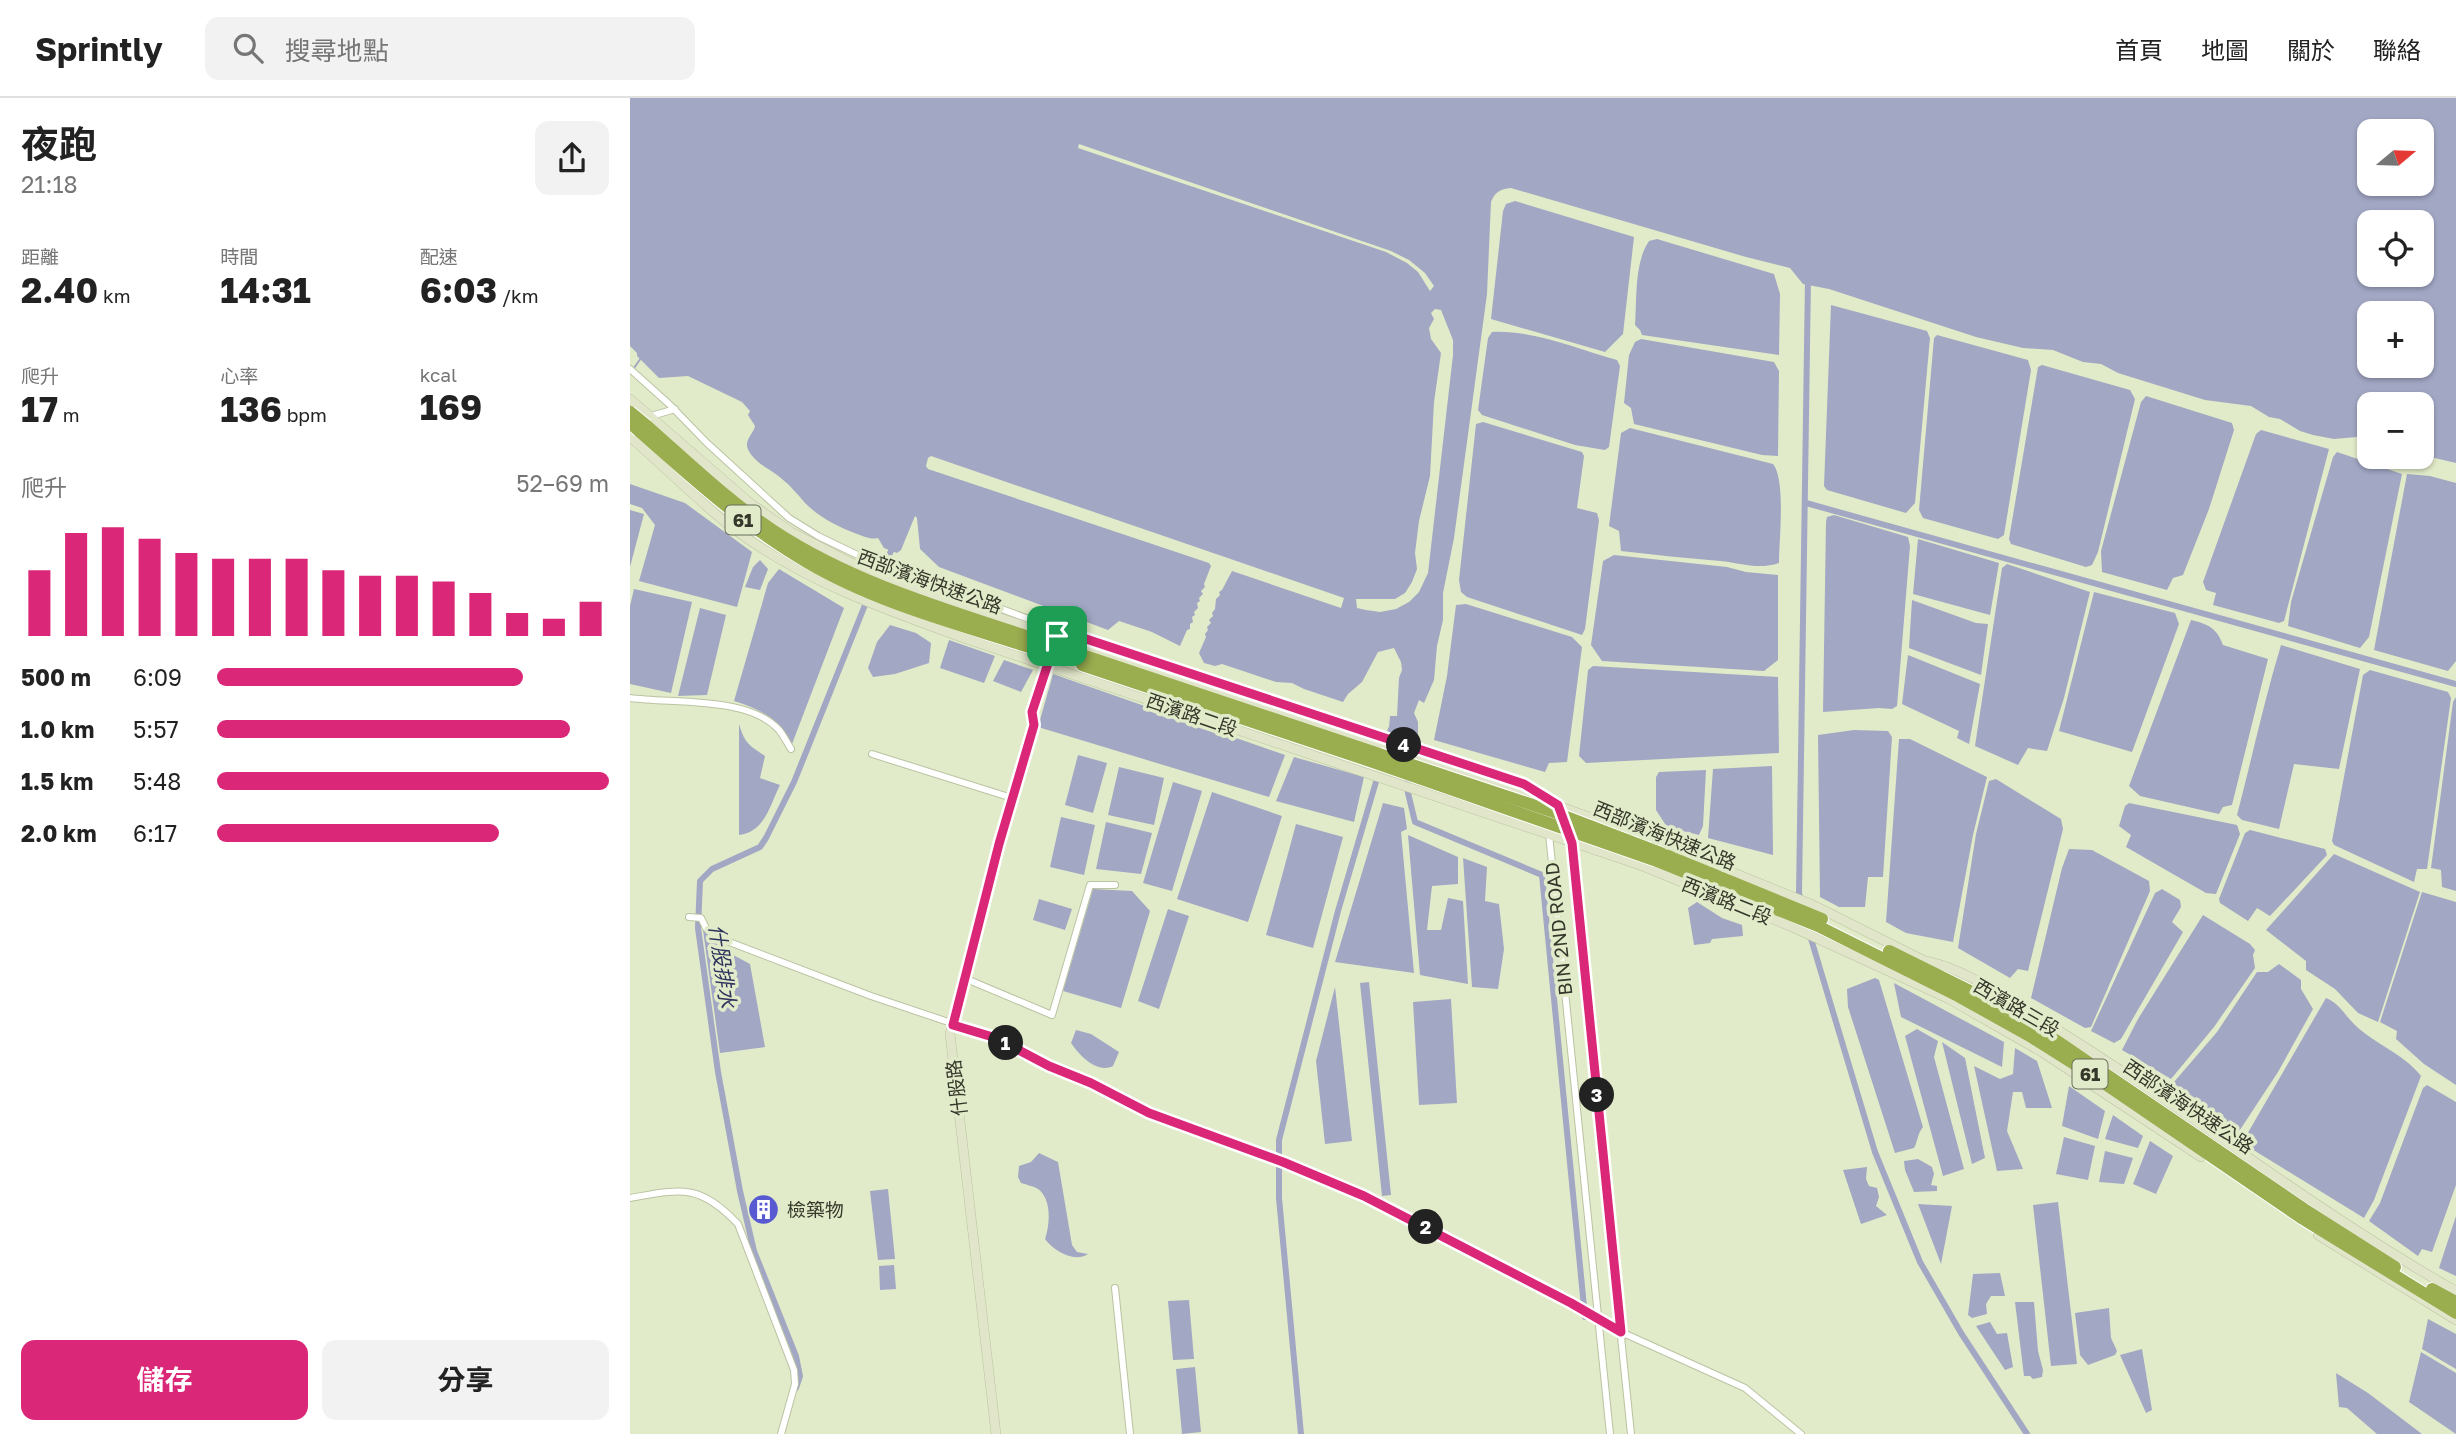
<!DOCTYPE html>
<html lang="zh-TW">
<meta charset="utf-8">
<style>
:root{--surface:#fff;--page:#f2f2f2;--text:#222;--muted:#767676;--line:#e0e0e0;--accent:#db2777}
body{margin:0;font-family:"Golos Text","Noto Sans TC",sans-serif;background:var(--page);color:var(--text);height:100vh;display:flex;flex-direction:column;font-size:26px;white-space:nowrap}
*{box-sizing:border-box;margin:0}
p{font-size:23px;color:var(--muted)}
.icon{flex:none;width:38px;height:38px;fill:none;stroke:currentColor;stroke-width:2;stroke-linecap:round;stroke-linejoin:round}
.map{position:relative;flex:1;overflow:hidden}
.side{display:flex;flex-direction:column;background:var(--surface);width:630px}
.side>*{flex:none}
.needle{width:46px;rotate:71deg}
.tools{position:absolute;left:1727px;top:21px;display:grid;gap:14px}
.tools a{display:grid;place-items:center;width:77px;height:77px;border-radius:14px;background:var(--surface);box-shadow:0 2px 5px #0004;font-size:35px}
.pin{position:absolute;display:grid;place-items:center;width:60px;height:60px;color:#fff;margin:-30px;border-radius:14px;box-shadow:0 4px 10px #0006}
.km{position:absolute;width:35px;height:35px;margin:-18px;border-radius:50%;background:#222;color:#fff;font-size:19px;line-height:35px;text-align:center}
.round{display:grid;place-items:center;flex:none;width:74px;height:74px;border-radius:14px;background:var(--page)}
.summary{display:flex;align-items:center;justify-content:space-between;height:119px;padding:0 21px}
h1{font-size:38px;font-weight:700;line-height:52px}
.figures{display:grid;grid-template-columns:repeat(3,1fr);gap:10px;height:119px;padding:7px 21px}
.figures div{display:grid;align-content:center}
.figures b{font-size:35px;font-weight:700}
.figures small{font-size:19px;font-weight:400}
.figures p{font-size:19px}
.chart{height:196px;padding:14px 21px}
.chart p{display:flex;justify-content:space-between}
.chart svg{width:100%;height:126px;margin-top:7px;stroke:var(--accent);stroke-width:6}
.cta{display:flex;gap:14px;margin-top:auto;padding:14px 21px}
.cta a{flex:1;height:80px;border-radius:14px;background:var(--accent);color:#fff;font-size:28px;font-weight:700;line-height:80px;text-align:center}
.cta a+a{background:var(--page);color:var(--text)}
ul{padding:0 21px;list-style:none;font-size:23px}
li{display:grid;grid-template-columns:112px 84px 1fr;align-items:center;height:52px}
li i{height:18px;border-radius:9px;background:var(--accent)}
header{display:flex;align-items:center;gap:42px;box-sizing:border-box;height:98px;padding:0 35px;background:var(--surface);border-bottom:2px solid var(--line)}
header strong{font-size:33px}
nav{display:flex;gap:38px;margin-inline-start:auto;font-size:24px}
.search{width:490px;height:63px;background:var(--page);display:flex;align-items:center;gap:18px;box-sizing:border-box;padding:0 24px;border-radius:14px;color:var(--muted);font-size:26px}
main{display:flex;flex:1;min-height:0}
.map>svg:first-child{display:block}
.water{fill:#a2a7c4;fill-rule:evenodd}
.pier{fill:#e2ebc9}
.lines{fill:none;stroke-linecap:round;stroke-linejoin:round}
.stream{stroke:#a2a7c4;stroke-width:2}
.canal{stroke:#a2a7c4;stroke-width:6}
.street-casing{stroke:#bac3a2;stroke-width:8}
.secondary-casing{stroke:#bac3a2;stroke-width:10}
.highway-casing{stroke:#fff;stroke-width:14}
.street{stroke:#fff;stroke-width:6}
.secondary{stroke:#e1e6ca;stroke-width:9}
.highway{stroke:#9aad4f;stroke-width:12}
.highway-bridge-casing{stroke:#fff;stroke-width:14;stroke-linecap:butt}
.highway-bridge{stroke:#9aad4f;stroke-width:12}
.route-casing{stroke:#fff;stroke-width:14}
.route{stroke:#db2777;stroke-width:9}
.labels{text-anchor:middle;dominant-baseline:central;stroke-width:7;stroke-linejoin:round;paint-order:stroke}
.shield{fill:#e2ebc9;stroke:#686d5a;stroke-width:2}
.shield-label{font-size:18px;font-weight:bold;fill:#34372a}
.street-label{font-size:19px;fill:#34372a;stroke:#e2ebc9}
.poi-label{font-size:19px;fill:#34372a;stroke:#e2ebc9;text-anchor:start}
.water-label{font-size:21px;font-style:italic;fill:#2f345d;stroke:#e2ebc9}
</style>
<header>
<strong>Sprintly</strong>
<div class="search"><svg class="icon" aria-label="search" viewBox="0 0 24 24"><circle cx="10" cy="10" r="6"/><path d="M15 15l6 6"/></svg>搜尋地點</div>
<nav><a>首頁</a><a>地圖</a><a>關於</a><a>聯絡</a></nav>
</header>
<main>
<section class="side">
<div class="summary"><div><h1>夜跑</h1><p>21:18</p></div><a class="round"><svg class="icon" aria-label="share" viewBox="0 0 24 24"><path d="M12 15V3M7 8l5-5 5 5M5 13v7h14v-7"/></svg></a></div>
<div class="figures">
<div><p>距離</p><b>2.40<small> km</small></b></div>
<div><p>時間</p><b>14:31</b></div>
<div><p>配速</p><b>6:03<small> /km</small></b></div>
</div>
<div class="figures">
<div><p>爬升</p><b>17<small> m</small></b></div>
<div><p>心率</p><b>136<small> bpm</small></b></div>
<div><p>kcal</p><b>169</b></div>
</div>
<div class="chart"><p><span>爬升</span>52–69 m</p>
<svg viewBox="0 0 160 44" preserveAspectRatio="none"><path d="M5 44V21M15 44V8M25 44V6M35 44V10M45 44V15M55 44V17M65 44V17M75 44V17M85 44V21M95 44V23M105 44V23M115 44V25M125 44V29M135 44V36M145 44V38M155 44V32"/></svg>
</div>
<ul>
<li><b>500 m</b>6:09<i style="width:78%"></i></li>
<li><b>1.0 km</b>5:57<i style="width:90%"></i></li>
<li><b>1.5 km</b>5:48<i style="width:100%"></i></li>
<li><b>2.0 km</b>6:17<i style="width:72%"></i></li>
</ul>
<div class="cta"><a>儲存</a><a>分享</a></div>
</section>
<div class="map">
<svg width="1826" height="1336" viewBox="0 0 1826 1336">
<rect width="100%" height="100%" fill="#e2ebc9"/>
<!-- water -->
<g class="water">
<path d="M0 0H1826V365L1792 357V306H1740L1739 342 1727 339 1704 341 1683 337 1670 333 1650 321 1639 319 1621 308 1575 302 1488 275 1471 266 1453 264 1423 252 1393 250 1346 239 1199 191 1173 186 1160 170 1116 159 881 90C870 91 865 94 861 104L857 196 824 440 813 495V522L807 548 804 582 794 605 789 602 784 615 788 624V641L759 630 760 618H767L769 580 772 572 771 564 764 550 748 554 732 584 718 596 713 604 674 591 662 585 646 584 592 566 585 568 574 565 569 555 576 539 575 536 578 532 577 529 581 525 579 522 583 518 582 515 585 511 586 501 590 497 589 494 592 492 602 473 711 510 714 500 301 358 298 360 296 368 298 371 579 465 581 468 574 486 575 489 571 493 573 496 569 500 570 503 567 505 568 510 564 514 565 517 562 519 563 524 560 526V531L557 532 550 548 522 534 489 523 478 532 309 469 290 451 287 420 285 418 271 452 267 455 254 450 248 440C240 442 234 438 227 436 208 429 189 419 175 405 168 397 161 388 152 381 142 372 120 363 117 348 116 341 124 334 125 328L118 317 120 313 112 304 58 278 29 280 7 258V255L0 248ZM1740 33H1792V86H1740ZM1740 124H1792V177H1740ZM1740 215H1792V268H1740Z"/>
<polygon points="885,103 1004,139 993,236 975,254 861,221 873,113 876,106"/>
<path d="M1027 141 1144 176 1150 196 1149 257 1012 237 1010 232 1005 227C1007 201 1004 165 1019 143Z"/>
<polygon points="1201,207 1297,233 1300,240 1285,405 1276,415 1197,392 1194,388"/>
<path d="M862 234C904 232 947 251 987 262L990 268 979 349 975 352 945 347 852 317 848 312 858 240Z"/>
<polygon points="1307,237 1398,262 1401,272 1374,437 1368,441 1293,420 1289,412 1304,240"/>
<polygon points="1011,241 1144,264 1149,273 1148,358 1132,357 1004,326 1001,310 994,305 999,257 1005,244"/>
<polygon points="1412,267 1500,292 1505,301 1468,454 1462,467 1456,469 1381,446 1379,441 1408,269"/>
<polygon points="1516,298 1602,325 1604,332 1579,411 1553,477 1543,480 1537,492 1472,474 1471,453 1511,304"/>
<polygon points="853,324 952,354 954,358 947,410 967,415 969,422 955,531 952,537 837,499 831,494 829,482 846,326"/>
<path d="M1000 330 1143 366C1156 382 1149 442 1149 465 1129 472 1110 465 1090 463 1057 460 1024 457 991 453L989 433 979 428 991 335Z"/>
<polygon points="1631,332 1699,351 1654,523 1649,525 1583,507 1586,495 1576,492 1573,484 1626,336"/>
<polygon points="1707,354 1772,376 1739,539 1730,550 1658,528 1661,504 1703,359"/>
<polygon points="1777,376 1800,378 1826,385 1826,563 1818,573 1744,552"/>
<polygon points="0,386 55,405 122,454 107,509 9,483 25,427 12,410 0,406"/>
<polygon points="0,412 14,416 0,469"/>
<polygon points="1204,417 1278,439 1280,448 1267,608 1262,611 1249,610 1193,614 1196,424 1197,419"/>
<polygon points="1288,441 1369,465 1360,517 1283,496"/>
<polygon points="984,457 1097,469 1116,474 1148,477 1148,562 1134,573 972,563 961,547 973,463"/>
<polygon points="130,462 138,471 130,492 115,489 123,469"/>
<polygon points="1377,466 1460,494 1434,600 1417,653 1398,650 1388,667 1345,648 1372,470"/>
<path d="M149 471 214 510 162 646C148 620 132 612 104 603L138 485Z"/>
<polygon points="4,491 62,504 41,595 0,586 0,508"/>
<polygon points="1464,494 1545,515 1549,526 1502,654 1429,633"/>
<polygon points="1282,502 1346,525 1358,526 1351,577 1279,550"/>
<polygon points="836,506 942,539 952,549 937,664 919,665 915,674 804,642 817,578 826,507"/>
<polygon points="70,510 96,517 77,597 48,598"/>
<path d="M1561 522C1578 526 1587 530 1593 547L1638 561 1602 707 1593 709 1589 716 1510 698 1499 688Z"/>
<polygon points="260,527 286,535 301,545 299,565 265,576 243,579 238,570 247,544"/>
<polygon points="319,542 365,558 354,585 310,570"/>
<path d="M1651 547 1730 571 1709 671 1664 666 1649 731 1612 722 1607 717C1622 660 1634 603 1651 547Z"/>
<polygon points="1278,557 1350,586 1339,646 1327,640 1329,633 1272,606"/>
<polygon points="374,562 403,572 391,594 363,583"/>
<polygon points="963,568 1148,579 1149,655 956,665 949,658 958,572"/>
<polygon points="1740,572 1818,594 1821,600 1797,771 1787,771 1784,784 1704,747 1702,743 1733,577"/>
<polygon points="423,576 655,657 639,699 408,629"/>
<polygon points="1826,599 1826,793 1812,789 1811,772 1801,770 1823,604"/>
<path d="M109 626C115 646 119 647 135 658L130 680 150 687C140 707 135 734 109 737Z"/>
<polygon points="1224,632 1258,633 1262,639 1253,779 1238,779 1235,809 1209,809 1190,799 1188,637"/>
<polygon points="1269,641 1280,641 1357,679 1343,737 1323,844 1276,835 1256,824"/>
<polygon points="448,657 477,665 463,715 435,707"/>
<polygon points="664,659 734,679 724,724 646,703"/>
<polygon points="1142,668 1143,757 1078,740 1083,671"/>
<polygon points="489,669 534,680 524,727 478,717"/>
<polygon points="1076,672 1073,728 1069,737 1037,729 1026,712 1026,679 1029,674"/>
<polygon points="1366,681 1431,721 1433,731 1398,873 1388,871 1380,880 1328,850 1346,736 1359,683"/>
<polygon points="543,684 572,693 542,793 513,785"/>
<polygon points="582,694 652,718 618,824 547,801"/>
<polygon points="753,705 774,710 777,731 771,734 784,875 705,864"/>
<polygon points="1499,705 1607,727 1610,736 1586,796 1576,795 1496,749 1501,737 1489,728 1495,708"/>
<polygon points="431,719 465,727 454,777 420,769"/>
<polygon points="476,724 522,735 511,776 466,771"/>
<polygon points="666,726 713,739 683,850 636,837"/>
<polygon points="1620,732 1695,751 1697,757 1640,818 1627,810 1618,823 1590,805 1589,801 1615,735"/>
<polygon points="778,737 828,759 828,786 802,788 797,832 811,832 818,800 833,803 838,886 790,877"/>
<polygon points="1439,751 1462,752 1519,783 1520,793 1461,929 1455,930 1401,900 1432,770"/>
<polygon points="1704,756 1790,794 1748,924 1728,915 1705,891 1676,872 1676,863 1636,832"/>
<polygon points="833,760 857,769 855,803 869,806 874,851 868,891 842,889"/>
<polygon points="463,791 502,793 520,813 491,910 433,893"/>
<polygon points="1532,791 1550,802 1551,809 1542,824 1553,834 1491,941 1484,945 1461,933 1525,795"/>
<polygon points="1792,794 1826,804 1826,987 1794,966 1766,941 1767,933 1750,924"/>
<polygon points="409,801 442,811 435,832 403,822"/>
<polygon points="1067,804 1092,820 1112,827 1113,838 1082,841 1080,845 1064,847 1058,810"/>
<polygon points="538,811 559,818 529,911 508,903"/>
<polygon points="1573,817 1620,846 1625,852 1623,857 1625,870 1584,929 1541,981 1492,952 1508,921"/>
<polygon points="73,832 94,852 120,866 135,949 90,955"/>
<polygon points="1649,866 1671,882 1671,891 1683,911 1648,974 1604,1041 1547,1001 1550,993 1544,984 1587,934 1627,874 1638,874"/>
<path d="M1245 880 1249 882 1293 1029C1287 1036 1288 1043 1284 1050L1265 1055 1218 909 1217 891Z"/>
<polygon points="739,884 761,1097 752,1098 730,885"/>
<polygon points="1264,885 1374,944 1372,969 1271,919"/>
<polygon points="705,889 722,1043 695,1046 686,963"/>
<path d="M1696 900C1709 905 1714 916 1724 926 1744 946 1773 955 1791 978L1744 1102 1734 1120 1612 1045Z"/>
<polygon points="821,901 827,1005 789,1007 783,904"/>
<polygon points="1287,931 1308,943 1304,959 1334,1071 1313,1078 1275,938"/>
<path d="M446 932 461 936 489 954 483 968C467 976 450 958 441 945Z"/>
<polygon points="1312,944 1335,960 1355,1060 1342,1066"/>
<polygon points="1385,950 1407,963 1422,1010 1396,1010 1392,994 1383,994 1377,1033 1393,1071 1367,1073 1344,968 1370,981 1383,976"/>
<polygon points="1797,987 1826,1004 1826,1087 1802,1154 1792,1151 1788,1158 1739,1123 1750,1105 1793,990"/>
<polygon points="1439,988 1475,1013 1468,1041 1432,1028"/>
<polygon points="1483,1017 1513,1038 1508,1050 1475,1041"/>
<polygon points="1434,1039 1465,1048 1458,1082 1426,1076"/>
<polygon points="1520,1043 1543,1058 1526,1096 1503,1086"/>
<polygon points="1475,1053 1503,1060 1494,1086 1469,1084"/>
<path d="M409 1055 428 1064 442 1147 447 1154 458 1156C444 1165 424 1153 415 1141 420 1127 422 1101 408 1091 403 1088 397 1087 391 1085L388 1079 389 1068 401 1064Z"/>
<polygon points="1288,1061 1302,1069 1304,1076 1301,1087 1307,1088 1307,1093 1284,1094 1275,1072 1274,1063"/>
<polygon points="1237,1069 1236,1081 1239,1088 1247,1090 1249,1099 1246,1108 1257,1117 1231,1126 1213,1072"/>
<polygon points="258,1091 265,1161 248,1162 240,1093"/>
<polygon points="1428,1104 1447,1266 1421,1268 1403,1107"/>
<polygon points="1288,1106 1322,1108 1311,1166"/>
<polygon points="1826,1118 1826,1178 1809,1170"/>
<polygon points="264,1167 266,1191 250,1192 249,1168"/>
<polygon points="1370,1175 1375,1198 1361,1198 1356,1206 1357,1216 1342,1220 1338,1217 1343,1176"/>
<polygon points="559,1202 564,1261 543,1262 538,1203"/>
<polygon points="1385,1204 1404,1204 1408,1253 1413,1272 1412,1279 1403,1281 1400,1278 1394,1278"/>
<polygon points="1479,1210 1481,1240 1487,1253 1485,1257 1458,1267 1450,1257 1445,1215"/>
<polygon points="1798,1221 1826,1236 1826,1271 1792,1251"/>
<polygon points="1360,1224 1367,1236 1377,1235 1383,1269 1375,1272 1346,1228"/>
<polygon points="1512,1251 1522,1312 1516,1315 1490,1257"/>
<polygon points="1791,1254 1826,1275 1826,1336 1779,1304"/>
<polygon points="565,1269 571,1334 552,1336 546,1271"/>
<polygon points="1706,1275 1738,1295 1792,1336 1747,1336 1717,1310 1709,1309"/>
</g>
<!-- pier -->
<g class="pier">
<polygon points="449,46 761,153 779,162 795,175 804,188 800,193 788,174 777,165 756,154 448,50"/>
<polygon points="805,211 811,212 823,242 823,257 798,475 789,494 779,504 766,511 750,514 736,512 727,510 726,501 765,501 775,495 782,484 787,471 785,455 789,423 800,378 804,304 811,255 801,241 799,230 804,221 801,215"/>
</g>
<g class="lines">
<!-- stream -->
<polyline class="stream" points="4,270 11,260"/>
<!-- canal -->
<g class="canal">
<polyline points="1176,405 1826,586"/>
<polyline points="248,480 261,453"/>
<polyline points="776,636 776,650"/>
<polyline points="757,646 761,631"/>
<polyline points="777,675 778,695 785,724 912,777 955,1219"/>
<polyline points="1171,803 1169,795 1178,181"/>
<polyline points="1179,834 1245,1054 1290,1164 1331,1235 1397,1336"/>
<polyline points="166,1290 170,1278 166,1258 124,1153 110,1093 88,974 68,830 70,783 82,771 130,749 136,740 164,684 237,502"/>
<polyline points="671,1336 649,1100 649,1042 708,813 748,677"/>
</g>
<defs>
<g id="street">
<polyline points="0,271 39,306 77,345 159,420 188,438 240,463 470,547 894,686 924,704"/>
<polyline points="18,319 45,311"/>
<path d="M0 600C43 606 119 598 149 632 154 638 157 645 161 651"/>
<polyline points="242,656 382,700"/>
<polyline points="919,736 980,1336"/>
<polyline points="940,742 1001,1336"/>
<polyline points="59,819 71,820 76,830 94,842 241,898 366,940 419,968 461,985 519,1015 653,1064 734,1098 941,1205 991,1234 1115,1290 1171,1336"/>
<polyline points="334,880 422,917 460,787 485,787"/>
<path d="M0 1100C51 1091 69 1085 108 1126L164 1272 165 1286 151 1336"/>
<polyline points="485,1190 500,1336"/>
</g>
<g id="secondary">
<path d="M0 301 120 405 161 434 237 473 340 510 797 662 1013 738 1183 807 1295 863C1337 870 1394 911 1431 934 1565 1017 1689 1116 1826 1193"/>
<path d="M0 339C34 368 65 400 100 428 169 481 250 510 331 539L1010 767 1160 828 1319 901 1412 954 1571 1059"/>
<polyline points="1688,1137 1826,1222"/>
<polyline points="366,1336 320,936 369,746 404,627 402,614 420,564"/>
</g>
<g id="highway">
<path d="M17 328C58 364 98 403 144 433 226 487 322 513 414 544"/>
<path d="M9 333C62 380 115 428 177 464 248 506 333 527 411 553"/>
<polyline points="437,552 749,656"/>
<polyline points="452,567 746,665"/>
<polyline points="1031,755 1192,821"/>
<polyline points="1027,763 1188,828 1328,898 1398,937 1468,981 1673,1121 1826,1215"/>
<polyline points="1259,853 1376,911 1427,943 1674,1111 1765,1169"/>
<polyline points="1802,1191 1826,1204"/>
</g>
</defs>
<!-- street casing -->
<use href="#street" class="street-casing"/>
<!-- secondary casing -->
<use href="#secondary" class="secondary-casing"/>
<!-- highway casing -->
<use href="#highway" class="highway-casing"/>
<!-- street -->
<use href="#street" class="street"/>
<!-- secondary -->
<use href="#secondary" class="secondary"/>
<!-- highway -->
<use href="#highway" class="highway"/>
<defs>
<g id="highway-bridge">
<polyline points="0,314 17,328"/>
<polyline points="0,325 9,333"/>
<polyline points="414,544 437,552"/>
<polyline points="411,553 435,561"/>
<polyline points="749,656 921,713 1031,755"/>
<polyline points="746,665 1027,763"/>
</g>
</defs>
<!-- highway-bridge casing -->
<use href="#highway-bridge" class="highway-bridge-casing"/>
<!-- highway-bridge -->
<use href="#highway-bridge" class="highway-bridge"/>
</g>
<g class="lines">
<defs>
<polygon id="route" points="429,532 894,686 928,707 942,745 991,1234 941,1205 734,1098 653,1064 519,1015 461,985 419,968 366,940 323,927 369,746 404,627 402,614"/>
</defs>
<!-- route casing -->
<use href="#route" class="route-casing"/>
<!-- route -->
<use href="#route" class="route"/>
</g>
<!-- icons -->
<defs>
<symbol id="building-disc" viewBox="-11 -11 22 22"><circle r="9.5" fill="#575ad1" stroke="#e2ebc9"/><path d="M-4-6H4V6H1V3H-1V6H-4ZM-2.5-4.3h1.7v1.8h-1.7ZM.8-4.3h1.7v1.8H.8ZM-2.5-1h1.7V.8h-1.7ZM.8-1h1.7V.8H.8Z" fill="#fff"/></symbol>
</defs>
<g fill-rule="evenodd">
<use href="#building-disc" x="116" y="1094" width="35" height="35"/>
</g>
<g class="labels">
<!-- shield labels -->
<g class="shield">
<rect x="95.5" y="407.5" width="35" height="29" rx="5"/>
<rect x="1442.5" y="961.5" width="35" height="29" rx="5"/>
</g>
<g class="shield-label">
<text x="113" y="422">61</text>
<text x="1460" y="976">61</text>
</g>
<!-- street labels -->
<g class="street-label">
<text transform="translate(300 483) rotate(20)">西部濱海快速公路</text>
<text transform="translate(562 616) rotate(19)">西濱路二段</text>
<text transform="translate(1035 737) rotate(22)">西部濱海快速公路</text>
<text transform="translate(1097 802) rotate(22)">西濱路二段</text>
<text transform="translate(928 831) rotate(-96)">BIN 2ND ROAD</text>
<text transform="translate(1387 909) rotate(30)">西濱路三段</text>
<text transform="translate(326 990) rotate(-97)">什股路</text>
<text transform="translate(1559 1008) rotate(34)">西部濱海快速公路</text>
</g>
<!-- poi labels -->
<g class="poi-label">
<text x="157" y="1111">檢築物</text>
</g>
<!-- water labels -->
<g class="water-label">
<text transform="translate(93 868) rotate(82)">什股排水</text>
</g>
</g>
</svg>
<div class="tools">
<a><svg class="needle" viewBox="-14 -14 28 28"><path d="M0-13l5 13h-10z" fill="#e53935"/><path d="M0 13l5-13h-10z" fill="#767676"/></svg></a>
<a><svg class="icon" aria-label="locate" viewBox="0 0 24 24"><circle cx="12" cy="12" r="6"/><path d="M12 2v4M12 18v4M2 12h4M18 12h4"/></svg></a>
<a>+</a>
<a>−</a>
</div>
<div class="pin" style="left:427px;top:538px;background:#1e9e55"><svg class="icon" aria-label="arrive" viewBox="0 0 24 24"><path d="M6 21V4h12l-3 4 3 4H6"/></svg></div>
<b class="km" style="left:376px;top:945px">1</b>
<b class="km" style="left:796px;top:1129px">2</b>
<b class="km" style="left:967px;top:997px">3</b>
<b class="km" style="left:774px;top:647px">4</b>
</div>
</main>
